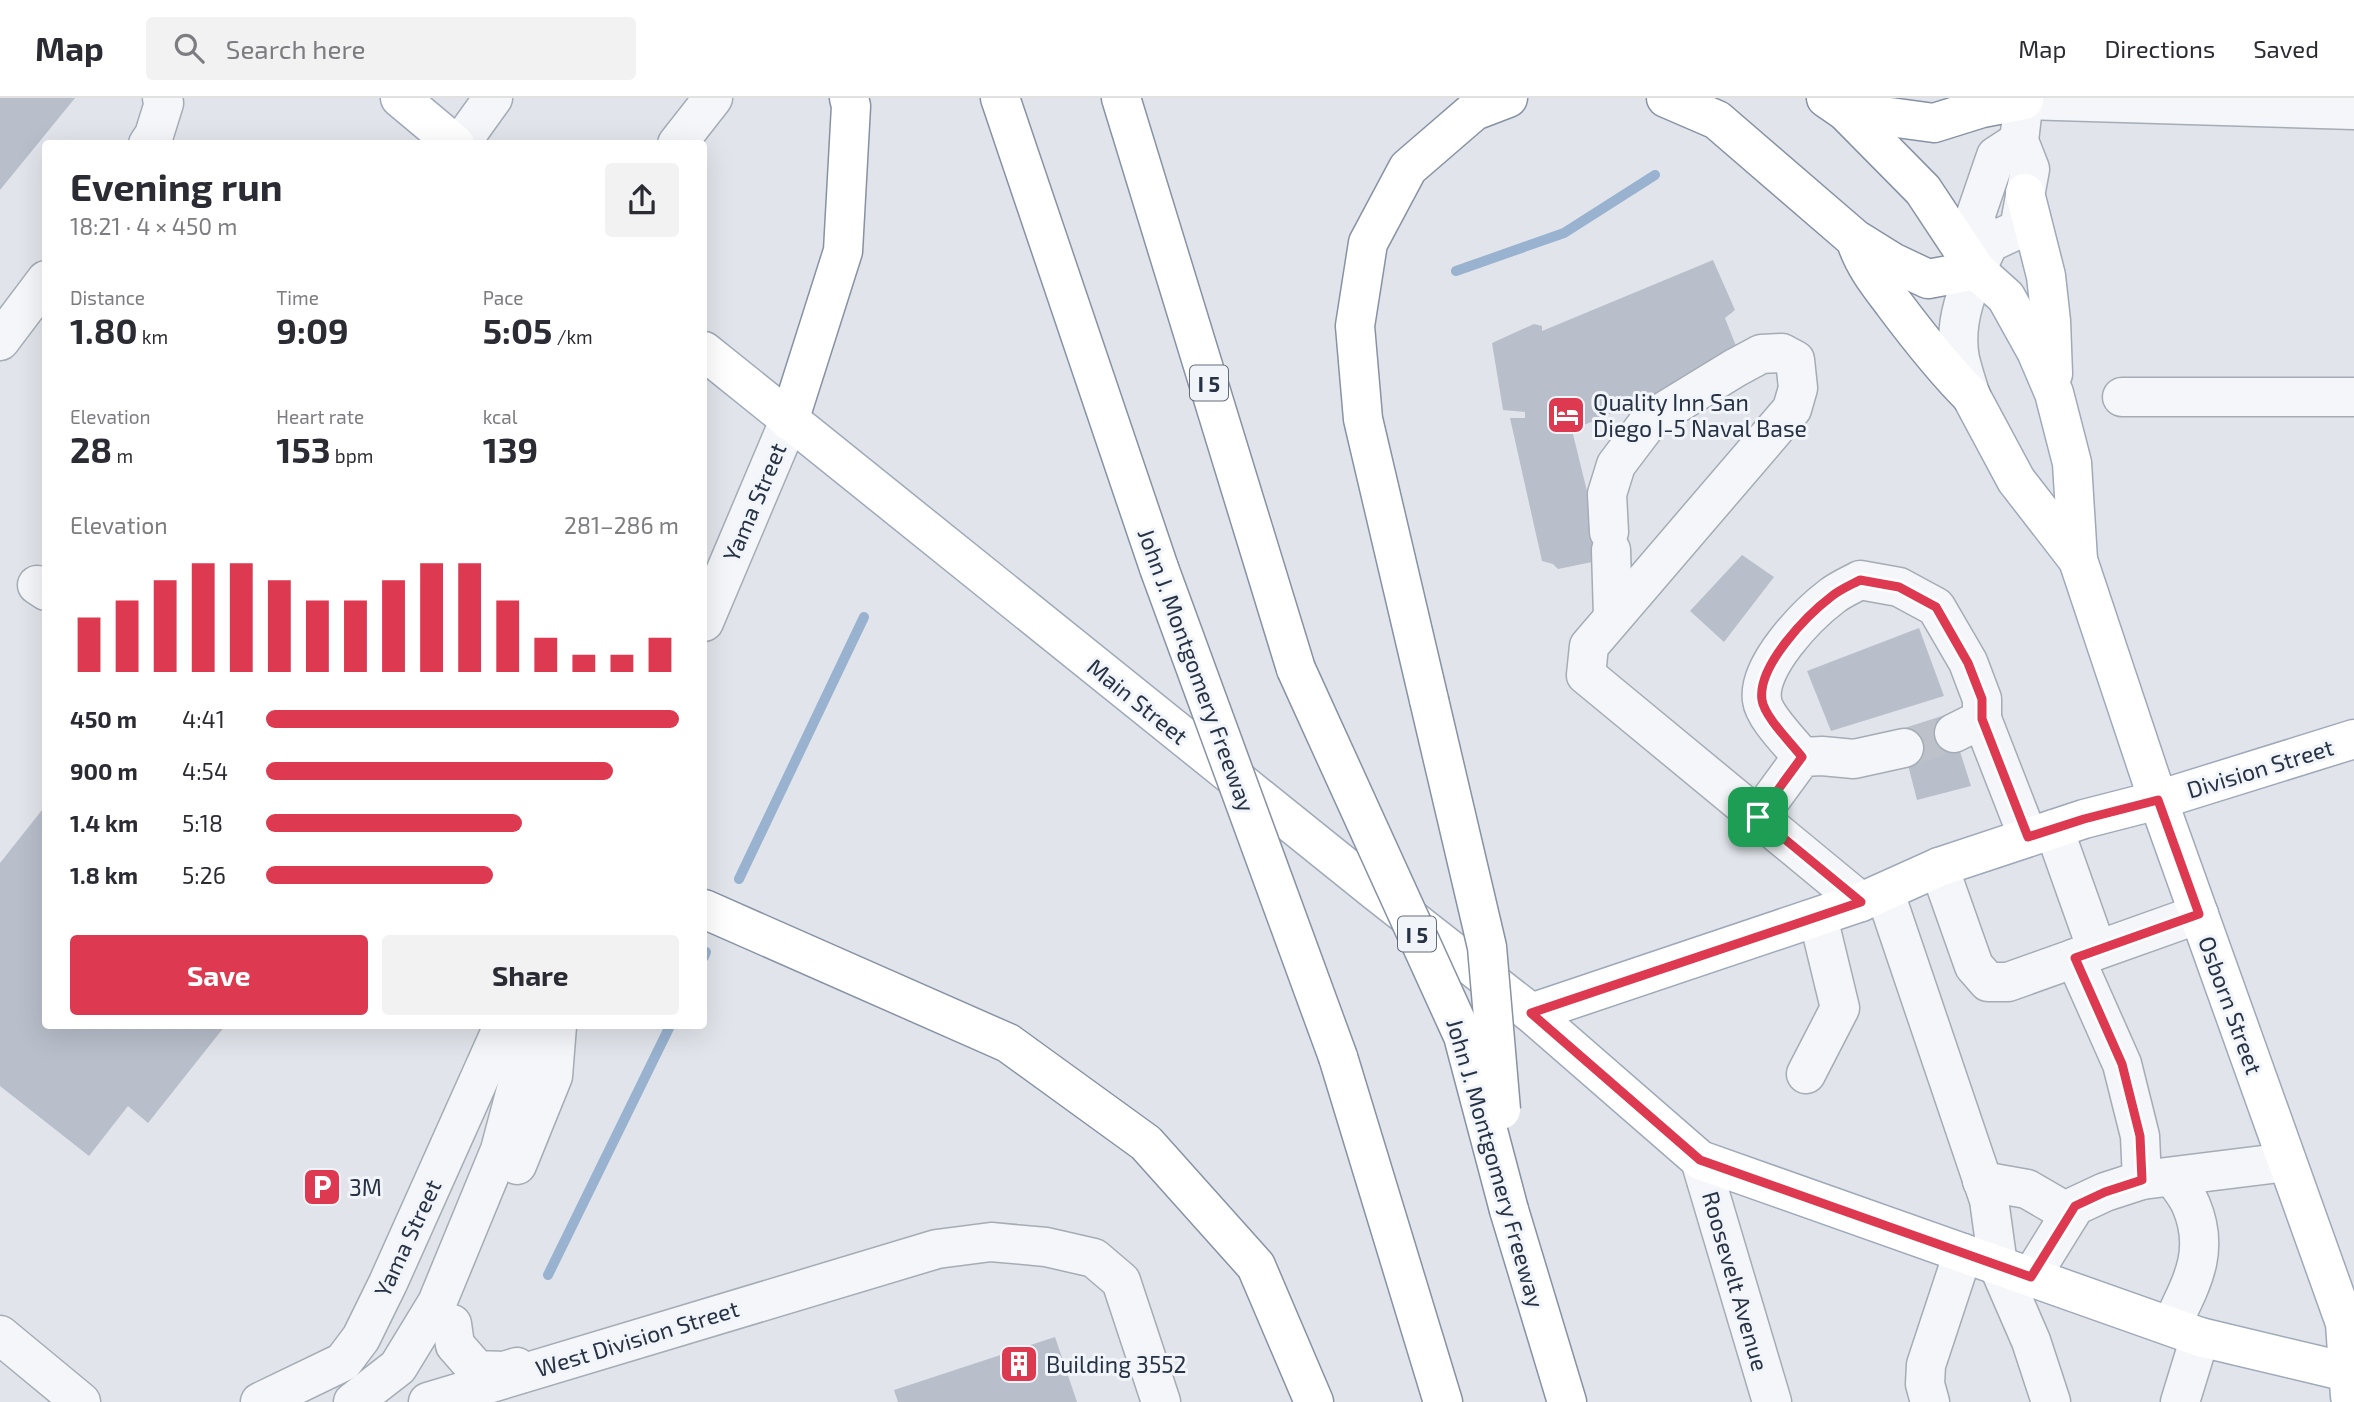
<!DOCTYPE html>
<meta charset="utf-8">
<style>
:root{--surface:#fff;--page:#f2f2f3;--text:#2b2b33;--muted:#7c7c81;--line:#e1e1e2;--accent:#dd3950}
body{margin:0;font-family:"Exo 2",sans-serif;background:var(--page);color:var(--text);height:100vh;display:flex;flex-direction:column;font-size:26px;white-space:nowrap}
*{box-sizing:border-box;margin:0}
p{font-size:23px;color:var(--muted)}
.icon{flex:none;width:38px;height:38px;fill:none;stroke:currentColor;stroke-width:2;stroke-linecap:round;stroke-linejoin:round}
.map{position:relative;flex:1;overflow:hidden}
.side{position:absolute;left:42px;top:42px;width:665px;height:889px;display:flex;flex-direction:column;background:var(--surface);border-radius:7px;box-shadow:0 7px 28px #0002}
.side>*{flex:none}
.pin{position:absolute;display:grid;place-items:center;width:60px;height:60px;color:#fff;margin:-30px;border-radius:14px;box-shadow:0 4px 10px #0006}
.round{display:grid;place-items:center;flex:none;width:74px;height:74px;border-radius:7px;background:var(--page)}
.headline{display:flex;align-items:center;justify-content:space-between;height:119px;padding:0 28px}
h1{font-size:38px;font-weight:700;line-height:52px}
.metrics{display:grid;grid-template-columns:repeat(3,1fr);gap:10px;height:119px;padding:7px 28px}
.metrics div{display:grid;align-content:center}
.metrics b{font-size:35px;font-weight:700}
.metrics small{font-size:19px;font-weight:400}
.metrics p{font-size:19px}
.chart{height:196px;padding:14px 28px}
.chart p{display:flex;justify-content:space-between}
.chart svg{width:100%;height:126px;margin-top:7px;stroke:var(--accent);stroke-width:6}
.cta{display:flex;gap:14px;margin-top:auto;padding:14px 28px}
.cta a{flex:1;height:80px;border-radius:7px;background:var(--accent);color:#fff;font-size:28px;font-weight:700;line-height:80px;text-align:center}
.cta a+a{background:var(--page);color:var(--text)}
ul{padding:0 28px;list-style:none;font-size:23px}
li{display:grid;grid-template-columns:112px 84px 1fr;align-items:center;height:52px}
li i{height:18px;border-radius:9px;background:var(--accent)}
header{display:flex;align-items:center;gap:42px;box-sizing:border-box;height:98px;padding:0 35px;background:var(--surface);border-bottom:2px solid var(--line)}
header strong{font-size:33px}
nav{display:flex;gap:38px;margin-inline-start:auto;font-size:24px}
.search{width:490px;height:63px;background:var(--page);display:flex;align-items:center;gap:18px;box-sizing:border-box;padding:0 24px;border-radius:7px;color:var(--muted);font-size:26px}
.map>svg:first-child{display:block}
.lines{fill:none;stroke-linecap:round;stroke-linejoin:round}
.stream{stroke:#98b2cf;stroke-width:10}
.building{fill:#b8beca}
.minor-tunnel{stroke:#bcc1ca;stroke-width:38;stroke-dasharray:38 19;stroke-linecap:butt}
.minor-casing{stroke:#a5acb6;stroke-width:41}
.major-casing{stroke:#9fa9b9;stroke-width:41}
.highway-casing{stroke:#8792a4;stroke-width:41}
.minor{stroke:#f5f6f9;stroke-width:38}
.major{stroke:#fff;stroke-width:38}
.highway{stroke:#fff;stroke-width:38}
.highway-bridge-casing{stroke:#8792a4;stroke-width:41;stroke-linecap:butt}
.highway-bridge{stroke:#fff;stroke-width:38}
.route-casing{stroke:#fff;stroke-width:14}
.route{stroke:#dd3950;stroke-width:9}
.labels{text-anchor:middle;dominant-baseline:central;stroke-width:6;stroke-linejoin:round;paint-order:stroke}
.shield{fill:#f1f4f8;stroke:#646c7b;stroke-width:2}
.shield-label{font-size:21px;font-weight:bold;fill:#273245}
.poi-label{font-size:23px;fill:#273245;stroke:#f1f4f8;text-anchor:start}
.street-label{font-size:23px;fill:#273245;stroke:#f1f4f8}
</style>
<header>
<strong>Map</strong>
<div class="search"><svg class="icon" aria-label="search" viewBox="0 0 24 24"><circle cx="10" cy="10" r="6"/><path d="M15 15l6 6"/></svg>Search here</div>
<nav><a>Map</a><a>Directions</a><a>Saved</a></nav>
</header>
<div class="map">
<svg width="2354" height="1304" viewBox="0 0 2354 1304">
<rect width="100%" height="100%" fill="#e1e5eb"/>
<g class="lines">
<!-- stream -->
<g class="stream">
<polyline points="1456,173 1564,135 1655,77"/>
<polyline points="739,781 864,519"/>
<polyline points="704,859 706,854"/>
<polyline points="548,1177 670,928"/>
</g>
</g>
<!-- building -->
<g class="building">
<polygon points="0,0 75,0 0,92"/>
<polygon points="1713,162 1735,212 1725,220 1736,248 1734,264 1572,332 1598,438 1591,440 1597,463 1558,471 1553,466 1542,463 1510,320 1525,320 1525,314 1503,312 1492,245 1534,226 1542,228 1542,233"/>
<polygon points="1742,457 1774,479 1724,544 1690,513"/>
<polygon points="1919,530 1944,598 1831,633 1807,573"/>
<polygon points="1948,616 1971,688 1917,702 1899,632"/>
<polygon points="46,707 46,928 225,928 148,1025 128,1008 89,1058 0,988 0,765"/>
<polygon points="1055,1239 1077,1304 898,1304 894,1292"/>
</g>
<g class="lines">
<!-- minor-tunnel -->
<polyline class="minor-tunnel" points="1904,650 1954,635"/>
<defs>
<g id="minor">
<polyline points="2024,2 2354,12"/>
<polyline points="148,46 154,37 164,5 162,0"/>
<polyline points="460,46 493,0"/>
<polyline points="677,46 713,0"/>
<polyline points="1989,145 1974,122 1996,58 2019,43"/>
<polyline points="0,243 46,182"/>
<path d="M1971 298C1967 286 1963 273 1960 261 1952 218 1972 182 1989 145L2019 131 2030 71 2019 43 2024 0"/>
<polyline points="2122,299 2354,299"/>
<polyline points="1609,434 1607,396 1616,367 1650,322 1735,270 1761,256 1782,255 1795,262 1798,290 1792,311 1589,548 1586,577 1861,804"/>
<polyline points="1611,452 1613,519"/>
<polyline points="37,487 46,493"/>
<polyline points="704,524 789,323"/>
<polyline points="1982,621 2028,739"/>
<path d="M1802 659C1791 645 1764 619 1762 602 1757 568 1807 517 1832 498 1841 491 1851 487 1860 482L1899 489 1936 509 1968 564 1982 601V621L1954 635"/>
<polyline points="1758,719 1802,659 1822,658 1854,661 1904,650"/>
<polyline points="2054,731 2097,852"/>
<polyline points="1939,769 1974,868 1988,884 2008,884 2199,816"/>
<polyline points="1885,795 1989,1102 1998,1167 2031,1243 2051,1304"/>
<polyline points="2075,860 2122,966 2140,1038 2142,1082"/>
<polyline points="1806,976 1840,910 1818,819"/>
<polyline points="1700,1062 1772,1304"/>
<polyline points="517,1067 553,978 557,928"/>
<polyline points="1982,1083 2027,1091 2070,1116"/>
<polyline points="2031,1179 2075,1108 2105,1094 2142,1082 2287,1064"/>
<polyline points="452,1226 455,1247 477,1272 504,1273 517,1269"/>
<path d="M2171 1228C2191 1186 2211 1154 2191 1107 2187 1097 2178 1087 2173 1079"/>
<polyline points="0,1237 81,1304"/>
<polyline points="260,1304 343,1264 361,1240 388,1185 503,928"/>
<polyline points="353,1304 398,1269 437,1205 500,1052 517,988 541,928"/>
<polyline points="428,1304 937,1151 991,1144 1046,1149 1094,1160 1121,1183 1161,1304"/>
<polyline points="1930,1304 1925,1286 1926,1267 1963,1155"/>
<polyline points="2180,1304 2200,1239"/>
</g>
<g id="major">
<polyline points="400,0 455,46"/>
<polyline points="2025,95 2046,178 2051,223 2053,276"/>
<polyline points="1976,172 2006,199 2036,253 2054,295 2072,365 2078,462 2158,702 2345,1225 2350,1298"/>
<polyline points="704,253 1378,795 1531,915 1700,1062 2200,1239 2347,1274 2354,1282"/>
<polyline points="1971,298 2016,382 2078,462"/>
<polyline points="1531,915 1861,804 1939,769 2084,721 2158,702 2354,641"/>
</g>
<g id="highway">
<polyline points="1000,0 1159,470"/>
<polyline points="1121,0 1296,571"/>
<polyline points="1666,0 1717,22 1855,141 1892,164 1928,181 1976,172 1923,92 1845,13 1826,0"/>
<polyline points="1845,13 1934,25 1982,10 2024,2"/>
<path d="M1857 146C1865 169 1879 186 1894 206 1918 238 1942 269 1971 298"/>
<polyline points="789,323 843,153 851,8 849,0"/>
<polyline points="1429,602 1363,321 1355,228 1368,145 1408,70 1474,13 1508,0"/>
<polyline points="704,811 1008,945 1146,1045 1256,1168 1314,1304"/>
<polyline points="1338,959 1443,1304"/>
<polyline points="1509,1112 1567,1304"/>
</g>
</defs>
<!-- minor casing -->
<use href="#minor" class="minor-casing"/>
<!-- major casing -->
<use href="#major" class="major-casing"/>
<!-- highway casing -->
<use href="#highway" class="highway-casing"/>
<!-- minor -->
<use href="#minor" class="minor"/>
<!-- major -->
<use href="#major" class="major"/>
<!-- highway -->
<use href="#highway" class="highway"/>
<defs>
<g id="highway-bridge">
<polyline points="1159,470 1338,959"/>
<polyline points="1296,571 1463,938 1509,1112"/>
<polyline points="1429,602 1487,849 1501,1012"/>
</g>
</defs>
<!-- highway-bridge casing -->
<use href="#highway-bridge" class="highway-bridge-casing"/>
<!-- highway-bridge -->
<use href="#highway-bridge" class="highway-bridge"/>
</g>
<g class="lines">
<defs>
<path id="route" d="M1860 482 1899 489 1936 509 1968 565 1982 601V621L2028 739 2084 721 2158 702 2199 816 2075 860 2122 966 2140 1038 2142 1082 2105 1094 2075 1108 2031 1179 1700 1062 1531 915 1861 804 1758 719 1802 659C1791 645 1764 618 1762 602 1757 568 1807 517 1832 498 1841 491 1851 487 1860 482Z"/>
</defs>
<!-- route casing -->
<use href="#route" class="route-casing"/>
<!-- route -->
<use href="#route" class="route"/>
</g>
<!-- icons -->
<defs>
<symbol id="hotel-square" viewBox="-11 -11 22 22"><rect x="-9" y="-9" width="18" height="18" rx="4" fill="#dd3950" stroke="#f1f4f8"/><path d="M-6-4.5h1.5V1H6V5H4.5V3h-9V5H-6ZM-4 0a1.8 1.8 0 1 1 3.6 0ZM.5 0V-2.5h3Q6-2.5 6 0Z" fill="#fff"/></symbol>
<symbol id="parking-square" viewBox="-11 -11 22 22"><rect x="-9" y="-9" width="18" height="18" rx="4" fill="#dd3950" stroke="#f1f4f8"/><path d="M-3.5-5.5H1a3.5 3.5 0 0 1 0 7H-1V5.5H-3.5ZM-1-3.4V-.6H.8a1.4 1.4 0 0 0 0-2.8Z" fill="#fff"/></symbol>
<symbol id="building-square" viewBox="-11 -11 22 22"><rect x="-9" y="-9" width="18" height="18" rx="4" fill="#dd3950" stroke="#f1f4f8"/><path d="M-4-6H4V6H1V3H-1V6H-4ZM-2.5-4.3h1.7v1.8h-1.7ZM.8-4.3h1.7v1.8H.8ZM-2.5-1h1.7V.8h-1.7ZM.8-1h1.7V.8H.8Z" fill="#fff"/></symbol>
</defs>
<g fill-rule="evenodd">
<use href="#hotel-square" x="1544" y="295" width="44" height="44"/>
<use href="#parking-square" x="300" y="1067" width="44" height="44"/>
<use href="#building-square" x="997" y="1244" width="44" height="44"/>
</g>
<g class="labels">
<!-- shield labels -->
<g class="shield">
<rect x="1190" y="267.5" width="38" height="35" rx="5"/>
<rect x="1398" y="818.5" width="38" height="35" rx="5"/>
</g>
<g class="shield-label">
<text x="1209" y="285">I 5</text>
<text x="1417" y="836">I 5</text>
</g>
<!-- poi labels -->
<g class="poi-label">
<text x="1593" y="304">Quality Inn San<tspan x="1593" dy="26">Diego I-5 Naval Base</tspan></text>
<text x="349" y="1089">3M</text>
<text x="1046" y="1266">Building 3552</text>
</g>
<!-- street labels -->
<g class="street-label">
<text transform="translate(754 404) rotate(-67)">Yama Street</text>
<text transform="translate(1197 572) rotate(70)">John J. Montgomery Freeway</text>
<text transform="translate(1138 603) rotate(39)">Main Street</text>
<text transform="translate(2260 670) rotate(-17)">Division Street</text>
<text transform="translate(2231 907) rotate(70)">Osborn Street</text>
<text transform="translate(1496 1065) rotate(74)">John J. Montgomery Freeway</text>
<text transform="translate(407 1140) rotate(-65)">Yama Street</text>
<text transform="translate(1736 1183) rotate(74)">Roosevelt Avenue</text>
<text transform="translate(637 1240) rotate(-17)">West Division Street</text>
</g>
</g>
</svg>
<div class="pin" style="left:1758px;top:719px;background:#1e9e55"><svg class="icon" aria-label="arrive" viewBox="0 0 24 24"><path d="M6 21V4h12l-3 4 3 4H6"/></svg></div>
<section class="side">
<div class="headline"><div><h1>Evening run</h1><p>18:21 · 4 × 450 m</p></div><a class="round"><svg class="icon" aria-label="share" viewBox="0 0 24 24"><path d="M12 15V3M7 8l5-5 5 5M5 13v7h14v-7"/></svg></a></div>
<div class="metrics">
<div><p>Distance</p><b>1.80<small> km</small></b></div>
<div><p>Time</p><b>9:09</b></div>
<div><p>Pace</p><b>5:05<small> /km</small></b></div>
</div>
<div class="metrics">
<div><p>Elevation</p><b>28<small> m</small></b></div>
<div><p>Heart rate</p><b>153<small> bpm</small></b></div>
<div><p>kcal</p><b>139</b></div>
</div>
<div class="chart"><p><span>Elevation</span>281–286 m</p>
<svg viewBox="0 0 160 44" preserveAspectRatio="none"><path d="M5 44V25M15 44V19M25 44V12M35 44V6M45 44V6M55 44V12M65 44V19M75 44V19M85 44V12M95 44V6M105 44V6M115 44V19M125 44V32M135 44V38M145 44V38M155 44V32"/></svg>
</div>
<ul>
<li><b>450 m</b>4:41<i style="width:100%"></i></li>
<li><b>900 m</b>4:54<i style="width:84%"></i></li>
<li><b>1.4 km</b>5:18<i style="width:62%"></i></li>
<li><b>1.8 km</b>5:26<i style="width:55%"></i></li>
</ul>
<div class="cta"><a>Save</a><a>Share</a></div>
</section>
</div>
